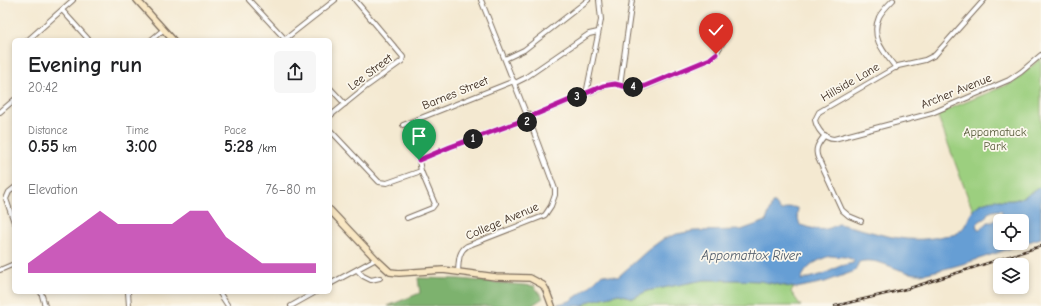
<!DOCTYPE html>
<meta charset="utf-8">
<style>
:root{--surface:#fff;--page:#f6f6f6;--text:#202124;--muted:#757577;--accent:#b5179e}
body{margin:0;font-family:"Comic Neue",sans-serif;background:var(--page);color:var(--text);height:100vh;display:flex;flex-direction:column;font-size:15px;white-space:nowrap}
*{box-sizing:border-box;margin:0}
p{font-size:13px;color:var(--muted)}
.icon{flex:none;width:22px;height:22px;fill:none;stroke:currentColor;stroke-width:2;stroke-linecap:round;stroke-linejoin:round}
.map{position:relative;flex:1;overflow:hidden}
.side{position:absolute;left:12px;top:38px;width:320px;height:256px;display:flex;flex-direction:column;background:var(--surface);border-radius:6px;box-shadow:0 2px 6px #0003}
.side>*{flex:none}
.buttons{position:absolute;left:993px;top:214px;display:grid;gap:8px}
.buttons a{display:grid;place-items:center;width:36px;height:36px;border-radius:6px;background:var(--surface);box-shadow:0 2px 6px #0003;font-size:20px}
.pin{position:absolute;display:grid;place-items:center;width:34px;height:34px;color:#fff;margin:-41px -17px;border-radius:50% 50% 50% 0;rotate:-45deg;box-shadow:0 0 4px #0007}
.pin .icon{rotate:45deg}
.km{position:absolute;width:20px;height:20px;margin:-10px;border-radius:50%;background:#222;color:#fff;font-size:11px;line-height:20px;text-align:center}
.round{display:grid;place-items:center;flex:none;width:42px;height:42px;border-radius:6px;background:var(--page)}
.head{display:flex;align-items:center;justify-content:space-between;height:68px;padding:0 16px}
h1{font-size:22px;font-weight:700;line-height:30px}
.stats{display:grid;grid-template-columns:repeat(3,1fr);gap:6px;height:68px;padding:4px 16px}
.stats div{display:grid;align-content:center}
.stats b{font-size:17px;font-weight:700}
.stats small{font-size:11px;font-weight:400}
.stats p{font-size:11px}
.chart{height:112px;padding:8px 16px}
.chart p{display:flex;justify-content:space-between}
.chart svg{width:100%;height:72px;margin-top:4px;fill:var(--accent);opacity:.7}
.map>svg:first-child{display:block}
.green{fill:#9ccf7f;stroke:#6c7c4e}
.forest{fill:#7db26e;stroke:#5c6e46}
.water{fill:#669ed4;stroke:#506479;fill-rule:evenodd}
.lines{fill:none;stroke-linecap:round;stroke-linejoin:round}
.street-casing{stroke:#7c6d5d;stroke-width:6}
.secondary-casing{stroke:#7c6d5d;stroke-width:8}
.street{stroke:#fff;stroke-width:4}
.secondary{stroke:#f9e7c3;stroke-width:5.5}
.rail-casing{stroke:#3b2a1e;stroke-width:2.5}
.rail{stroke:#fbf7ec;stroke-width:1;stroke-dasharray:3;stroke-linecap:butt}
.route-casing{stroke:#fff;stroke-width:8}
.route{stroke:#b5179e;stroke-width:5}
.labels{text-anchor:middle;dominant-baseline:central;stroke-width:3.5;stroke-linejoin:round;paint-order:stroke}
.street-label{font-size:12px;fill:#3b2a1e;stroke:#fbf7ec}
.park-label{font-size:12px;fill:#585c3b;stroke:#fbf7ec}
.water-label{font-size:13px;font-style:italic;fill:#4c5867;stroke:#fbf7ec}
</style>
<div class="map">
<svg width="1041" height="306" viewBox="0 0 1041 306">
<rect width="100%" height="100%" fill="#fbf7ec"/>
<filter id="ink" filterUnits="userSpaceOnUse"><feTurbulence type="fractalNoise" baseFrequency=".025" numOctaves="2"/><feDisplacementMap in="SourceGraphic" scale="8" xChannelSelector="R" yChannelSelector="G"/><feConvolveMatrix kernelMatrix="1 2 1 2 8 2 1 2 1" color-interpolation-filters="sRGB"/></filter>
<filter id="wash" filterUnits="userSpaceOnUse"><feTurbulence type="fractalNoise" baseFrequency=".012" numOctaves="4" result="noise"/><feDisplacementMap in="SourceGraphic" scale="16" xChannelSelector="R" yChannelSelector="G"/><feGaussianBlur stdDeviation="0.9" result="paint"/><feColorMatrix in="noise" values="0 0 0 0 0 0 0 0 0 0 0 0 0 0 0 0 0 1.4 0 .05"/><feComposite in="paint" operator="in"/></filter>
<g filter="url(#wash)">
<rect width="100%" height="100%" fill="#f4e9d1"/>
<!-- green -->
<g class="green">
<path d="M1041 58V186C1035 191 1021 199 1013 200 999 201 982 197 973 211L937 114 1014 82Z"/>
<polygon points="704,280 736,280 760,281 794,288 791,292 801,306 582,306 590,301 619,294 633,298 647,291"/>
</g>
<!-- forest -->
<polygon class="forest" points="418,278 459,279 534,286 543,298 531,306 388,306 420,293"/>
<!-- water -->
<path class="water" d="M1041 186V238C1010 248 979 260 948 268 939 270 930 273 921 274 900 275 880 256 859 262L855 271 825 282 796 288 760 281 736 280H704L647 291 633 298 619 294 590 301 582 306H551L570 301 588 288 602 274 618 277 648 250 663 239 677 234 694 231 741 230 766 221 772 203H775L781 211C787 208 793 205 798 209L797 215 800 225C816 229 823 233 838 224 876 231 902 246 943 236 948 235 953 236 957 233 969 227 969 209 979 205 984 202 990 200 996 200 1002 200 1009 201 1014 200 1021 199 1036 190 1041 186ZM1001 210 1002 211V213L998 216 993 222H988L980 229H978L976 225 980 221 985 218 988 213 993 211ZM1000 221H1022V243H1000ZM830 256 845 257 854 260 853 263 840 266 824 274 801 280C805 267 817 260 830 256Z"/>
</g>
<g filter="url(#ink)">
<g class="lines">
<defs>
<g id="street">
<polyline points="249,0 286,40"/>
<polyline points="481,0 526,113 530,114 532,119"/>
<path d="M893 0C888 5 882 11 879 17 870 38 884 52 896 68"/>
<path d="M984 0 935 55 925 60 898 66 819 112 815 120C817 129 824 139 834 139L932 113 1009 80 1021 72 1041 55"/>
<polyline points="62,10 89,40"/>
<polyline points="28,40 73,0"/>
<polyline points="151,40 163,30"/>
<polyline points="284,40 335,0"/>
<polyline points="505,59 524,50 588,0"/>
<polyline points="515,83 525,78 589,34 598,32"/>
<polyline points="620,85 632,0"/>
<polyline points="330,88 345,104"/>
<polyline points="586,94 601,20 599,0"/>
<polyline points="0,112 14,100"/>
<polyline points="330,116 367,86 402,61 403,57 355,0"/>
<polyline points="532,116 610,84 615,84 631,87 645,87 710,59 716,54 723,42"/>
<polyline points="403,125 514,81"/>
<polyline points="330,130 379,182 387,183 421,171"/>
<path d="M825 135C819 143 814 148 818 158L842 210 849 216 861 221"/>
<polyline points="14,188 9,192 6,199 14,222"/>
<polyline points="407,218 432,208 435,204 421,171 419,160 450,147 524,120"/>
<polyline points="0,270 14,264"/>
<polyline points="357,270 363,276 371,280 380,278"/>
<path d="M458 271C459 261 458 252 467 246L541 217 545 215 551 206 555 195V189L530 122"/>
<polyline points="330,284 376,259"/>
<polyline points="41,292 45,306"/>
<polyline points="128,292 129,306"/>
<polyline points="219,292 228,306"/>
<polyline points="291,306 316,292"/>
</g>
<g id="secondary">
<polyline points="137,0 173,40"/>
<polyline points="330,210 376,259 390,272 399,273 443,270 496,277 530,278 543,285 546,290 552,306"/>
</g>
</defs>
<!-- street casing -->
<use href="#street" class="street-casing"/>
<!-- secondary casing -->
<use href="#secondary" class="secondary-casing"/>
<!-- street -->
<use href="#street" class="street"/>
<!-- secondary -->
<use href="#secondary" class="secondary"/>
<defs>
<polyline id="rail" points="835,306 910,288 1041,246"/>
</defs>
<!-- rail casing -->
<use href="#rail" class="rail-casing"/>
<!-- rail -->
<use href="#rail" class="rail"/>
</g>
</g>
<g class="lines" filter="url(#ink)">
<defs>
<polyline id="route" points="419,160 450,147 524,120 526,122 532,120 532,116 603,86 615,84 631,88 645,86 710,59 716,54"/>
</defs>
<!-- route casing -->
<use href="#route" class="route-casing"/>
<!-- route -->
<use href="#route" class="route"/>
</g>
<g class="labels">
<!-- street labels -->
<g class="street-label">
<text transform="translate(370 72) rotate(-37)">Lee Street</text>
<text transform="translate(850 82) rotate(-30)">Hillside Lane</text>
<text transform="translate(956 91) rotate(-22)">Archer Avenue</text>
<text transform="translate(455 93) rotate(-22)">Barnes Street</text>
<text transform="translate(502 221) rotate(-23)">College Avenue</text>
</g>
<!-- park labels -->
<g class="park-label">
<text x="995" y="132">Appamatuck<tspan x="995" dy="14">Park</tspan></text>
</g>
<!-- water labels -->
<g class="water-label">
<text x="751" y="255">Appomattox River</text>
</g>
</g>
</svg>
<div class="buttons">
<a><svg class="icon" aria-label="locate" viewBox="0 0 24 24"><circle cx="12" cy="12" r="6"/><path d="M12 2v4M12 18v4M2 12h4M18 12h4"/></svg></a>
<a><svg class="icon" aria-label="layers" viewBox="0 0 24 24"><path d="M12 4l9 5-9 5-9-5zM3 14l9 5 9-5"/></svg></a>
</div>
<div class="pin" style="left:419px;top:160px;background:#1e9e55"><svg class="icon" aria-label="arrive" viewBox="0 0 24 24"><path d="M6 21V4h12l-3 4 3 4H6"/></svg></div>
<div class="pin" style="left:716px;top:54px;background:#d93025"><svg class="icon" aria-label="check" viewBox="0 0 24 24"><path d="M5 12l5 5 9-10"/></svg></div>
<b class="km" style="left:473px;top:139px">1</b>
<b class="km" style="left:527px;top:122px">2</b>
<b class="km" style="left:577px;top:97px">3</b>
<b class="km" style="left:633px;top:87px">4</b>
<section class="side">
<div class="head"><div><h1>Evening run</h1><p>20:42</p></div><a class="round"><svg class="icon" aria-label="share" viewBox="0 0 24 24"><path d="M12 15V3M7 8l5-5 5 5M5 13v7h14v-7"/></svg></a></div>
<div class="stats">
<div><p>Distance</p><b>0.55<small> km</small></b></div>
<div><p>Time</p><b>3:00</b></div>
<div><p>Pace</p><b>5:28<small> /km</small></b></div>
</div>
<div class="chart"><p><span>Elevation</span>76–80 m</p>
<svg viewBox="0 0 160 44" preserveAspectRatio="none"><path d="M0 44V38L10 30L20 22L30 14L40 6L50 14L60 14L70 14L80 14L90 6L100 6L110 22L120 30L130 38L140 38L150 38L160 38V44z"/></svg>
</div>
</section>
</div>
